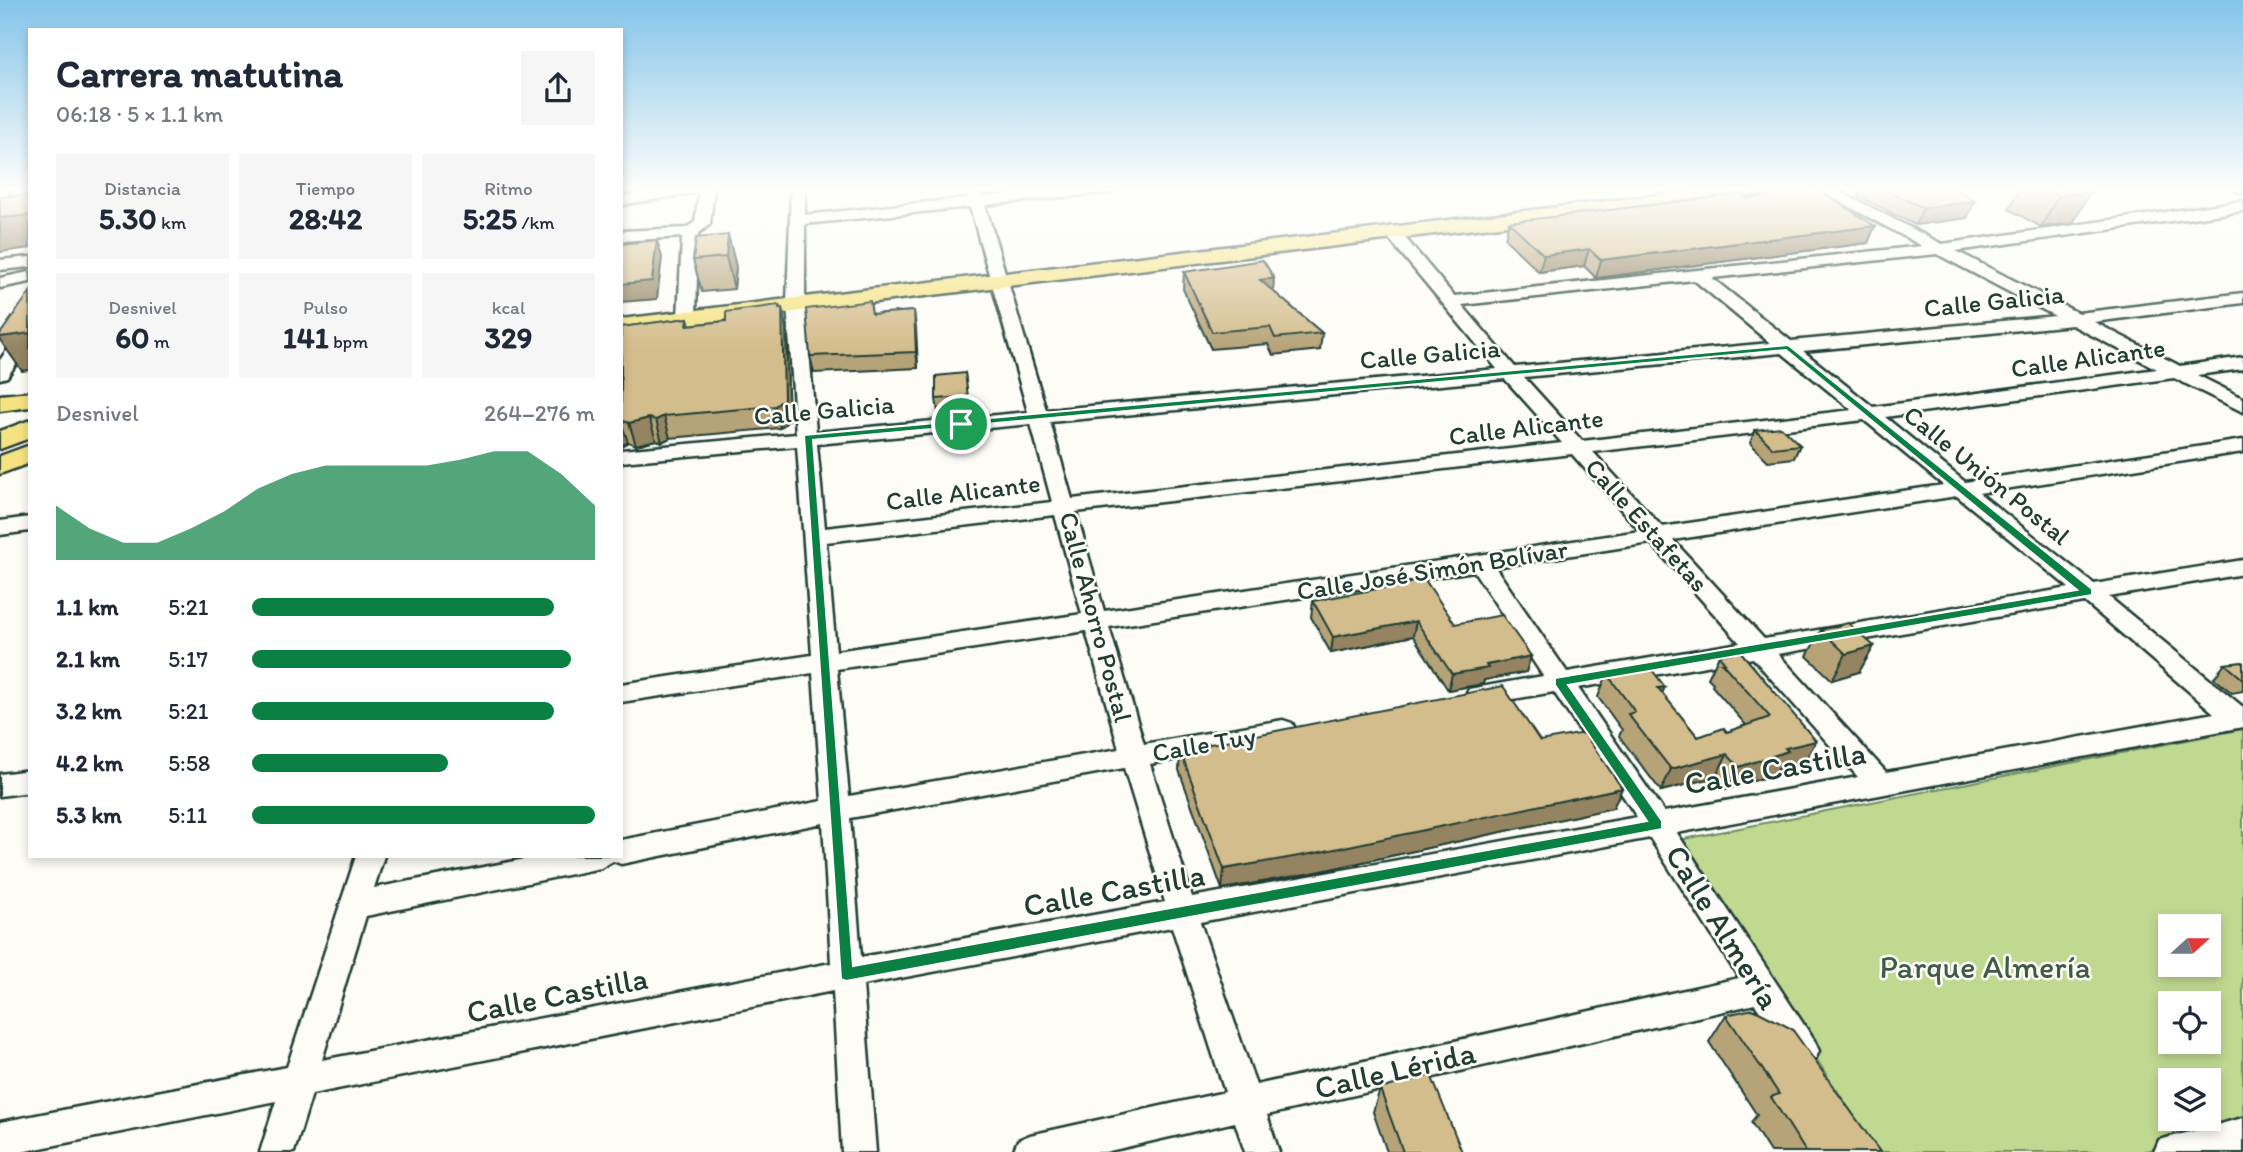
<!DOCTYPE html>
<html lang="es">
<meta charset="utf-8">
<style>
:root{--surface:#fff;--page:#f6f6f7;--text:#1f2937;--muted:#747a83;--accent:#0b8043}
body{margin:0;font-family:Itim,sans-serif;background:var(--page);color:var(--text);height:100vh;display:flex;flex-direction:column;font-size:26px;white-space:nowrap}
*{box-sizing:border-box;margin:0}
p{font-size:23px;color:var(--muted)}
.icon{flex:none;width:38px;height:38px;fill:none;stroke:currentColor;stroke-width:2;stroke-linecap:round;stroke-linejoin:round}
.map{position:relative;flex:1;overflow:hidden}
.panel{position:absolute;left:28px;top:28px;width:595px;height:830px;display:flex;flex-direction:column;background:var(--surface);border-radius:0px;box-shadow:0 4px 10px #0003}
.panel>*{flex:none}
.needle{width:46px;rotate:69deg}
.controls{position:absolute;left:2158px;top:914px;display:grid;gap:14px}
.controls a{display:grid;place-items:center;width:63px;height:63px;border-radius:0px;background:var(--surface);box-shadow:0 4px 10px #0003;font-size:35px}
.pin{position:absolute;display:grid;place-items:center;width:60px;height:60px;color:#fff;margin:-30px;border:4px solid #fff;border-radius:50%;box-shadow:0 2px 7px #0007}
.round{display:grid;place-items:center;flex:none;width:74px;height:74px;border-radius:0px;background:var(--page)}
.summary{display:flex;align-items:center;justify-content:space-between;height:119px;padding:0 28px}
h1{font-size:38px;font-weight:800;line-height:52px}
.stats{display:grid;grid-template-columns:repeat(3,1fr);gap:10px;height:119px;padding:7px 28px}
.stats div{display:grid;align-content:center;border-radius:0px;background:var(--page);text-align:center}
.stats b{font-size:30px;font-weight:800}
.stats small{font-size:19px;font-weight:400}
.stats p{font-size:19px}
.chart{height:196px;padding:14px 28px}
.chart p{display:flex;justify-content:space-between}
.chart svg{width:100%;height:126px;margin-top:7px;fill:var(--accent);opacity:.7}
ul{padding:0 28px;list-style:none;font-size:23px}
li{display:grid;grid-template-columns:112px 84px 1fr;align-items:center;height:52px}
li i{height:18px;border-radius:9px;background:var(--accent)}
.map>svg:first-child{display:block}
.green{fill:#bfd990;stroke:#6f8b62;stroke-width:2;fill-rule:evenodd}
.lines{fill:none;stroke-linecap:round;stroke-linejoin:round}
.minor-casing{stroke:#1f3d34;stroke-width:5}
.major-casing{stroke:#1f3d34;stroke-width:5}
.minor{fill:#fdfcf7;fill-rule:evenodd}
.major{fill:#f5e382;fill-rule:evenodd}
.wall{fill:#b6a378;stroke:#1f3d34;stroke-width:2}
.shaded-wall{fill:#948462;stroke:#1f3d34;stroke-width:2}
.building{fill:#d4bd8c;stroke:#1f3d34;stroke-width:2}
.route{fill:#0b8043;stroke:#fff;stroke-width:2;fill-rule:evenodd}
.labels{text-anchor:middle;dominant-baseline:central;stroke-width:5;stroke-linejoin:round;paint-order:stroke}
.street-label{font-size:26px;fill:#1f3d34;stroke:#fdfcf7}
.near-street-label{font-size:32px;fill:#1f3d34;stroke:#fdfcf7}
.near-park-label{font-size:32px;fill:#3f5c46;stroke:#fdfcf7}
</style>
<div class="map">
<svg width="2243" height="1152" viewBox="0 0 2243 1152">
<rect width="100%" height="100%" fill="#fdfcf7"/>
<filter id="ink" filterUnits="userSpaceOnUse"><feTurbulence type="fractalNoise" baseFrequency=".0143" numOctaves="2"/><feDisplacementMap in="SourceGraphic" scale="14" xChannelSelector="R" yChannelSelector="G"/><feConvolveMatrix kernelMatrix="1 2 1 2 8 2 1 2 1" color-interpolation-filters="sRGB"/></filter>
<g filter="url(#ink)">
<!-- green -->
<path class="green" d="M2243 729V1126L2142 1152H1877L1674 841ZM2170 926H2208V964H2170ZM2170 1003H2208V1041H2170ZM2170 1080H2208V1118H2170Z"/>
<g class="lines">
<defs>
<g id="minor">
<polygon points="18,188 30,188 30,193 5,217 0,219 0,205"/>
<polygon points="672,188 714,188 710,224 698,234 696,318 687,323 678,318 682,237 621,241 621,231 686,228 695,222 699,192 621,205 621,196"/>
<path d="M791 188H805V215L968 198 965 188H979L982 197 1070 188H1119L1112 192 985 205 1046 410 1497 369 1385 234 1383 231 1391 226 1397 228 1454 296 1922 246 1815 188H1833L1942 244 2243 201V211L1956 251 2078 313 2243 293V303L2094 322 2180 366 2243 357V369L2197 375 2243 398V412L2174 378 1885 417 1965 482 2243 440V452L1979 493 2094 584 2243 560V574L2109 597 2243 707V727L1677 833 1814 1040 1819 1051 1814 1062 1803 1066 1792 1062 1755 1004 1267 1115 1279 1152H1245L1235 1122 1105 1152H1013L1018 1140 1030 1135 1225 1092 1172 927 863 985 876 1152H842L833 991 312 1094 294 1152H260L276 1101 21 1152H0V1122L287 1067 356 856H384L374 888 541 856H621V840L822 801 813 673 621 702V684L812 655 797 446 621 462V450L796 434 787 304ZM970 207 1028 412 816 432 805 304V224ZM1937 254 2055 316 1791 341 1712 278ZM1694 280 1770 343 1515 367 1462 305ZM2072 325 2157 369 1873 407 1803 351ZM1782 353 1852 410 1582 441 1524 377ZM1505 379 1562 443 1072 499 1050 422ZM1864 420 1943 485 1662 527 1593 452ZM1031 424 1052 502 825 528 817 444ZM1572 454 1640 531 1104 611 1076 512ZM1957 496 2069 588 1764 639 1673 540ZM1055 515 1082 614 836 651 826 542ZM1651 543 1740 643 1567 672 1495 567ZM1474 571 1543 676 1469 689 1465 696 1469 703 1478 705 1554 692 1637 817 1192 897 1150 764 1283 740 1292 737 1296 730 1292 723 1283 720 1144 744 1109 627ZM2085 602 2214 713 1886 772 1778 654ZM1086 631 1119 749 849 796 837 669ZM1753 658 1858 777 1664 812 1578 688ZM1124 768 1165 902 861 957 850 818ZM823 823 831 963 322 1060 366 916 601 868 613 861 621 864ZM1650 838 1739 978 1256 1085 1200 922Z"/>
<polygon points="2233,188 2243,188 2243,193 2235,191"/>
<polygon points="30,257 30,267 0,270 0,260"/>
<polygon points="29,272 30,282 0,288 0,278"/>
<polygon points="30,326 30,344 7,377 0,379 0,360 24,327"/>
<polygon points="30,517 30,531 0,535 0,521"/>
<polygon points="30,770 30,792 0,796 0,774"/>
<polygon points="2243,1118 2243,1152 2154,1152 2159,1140"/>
</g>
<g id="major">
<polygon points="1716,188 1773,188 1763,194 621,333 621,319"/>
<polygon points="30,392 30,407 0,411 0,395"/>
<polygon points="30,420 30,438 0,449 0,431"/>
<polygon points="30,445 30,463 0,474 0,456"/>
</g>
</defs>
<!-- minor casing -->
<use href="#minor" class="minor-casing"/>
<!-- major casing -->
<use href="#major" class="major-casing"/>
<!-- minor -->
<use href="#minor" class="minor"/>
<!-- major -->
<use href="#major" class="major"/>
</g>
<!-- wall -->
<g class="wall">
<polygon points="1861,188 1954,188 1967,218 1915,225 1858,196"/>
<polygon points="2020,188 2083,188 2090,192 2073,223 2041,227 2009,209"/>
<polygon points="1748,199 1875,226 1868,243 1596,278 1584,266 1539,272 1505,239 1509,222"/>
<polygon points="728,235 736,267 734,289 702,292 693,260"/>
<polygon points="1184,272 1273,291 1322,333 1320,350 1273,355 1268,344 1211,349 1183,289"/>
<polygon points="779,305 780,308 782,308 786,329 789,420 780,428 670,438 662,442 656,440 636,445 628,442 621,446 621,327 688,318 690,325 726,321"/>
<polygon points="914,311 918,368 814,373 810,356 872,314"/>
<polygon points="965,373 969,409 938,412 936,399"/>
<polygon points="1755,430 1800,445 1794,458 1768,461 1750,443"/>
<polygon points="1313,601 1455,624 1531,656 1526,672 1484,680 1483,684 1448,690 1413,636 1331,653 1311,617"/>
<polygon points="1821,630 1874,646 1859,672 1832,680 1807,656"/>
<polygon points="1740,651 1803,764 1778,769 1776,774 1727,789 1716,777 1661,791 1619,736 1622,730 1598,697 1607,674 1662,694 1698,737 1727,732 1746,725 1712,686 1713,683 1708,678 1719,655"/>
<polygon points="2243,662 2243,691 2232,693 2214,678 2225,664"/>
<polygon points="1540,741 1622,788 1613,808 1312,873 1222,889 1179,770 1180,750"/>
<polygon points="1726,1015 1880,1152 1770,1152 1751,1122 1757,1115 1709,1042"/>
<polygon points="1380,1089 1462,1152 1387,1152 1373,1112"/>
</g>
<!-- shaded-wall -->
<g class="shaded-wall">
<polygon points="2090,192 2073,223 2041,227 2058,196"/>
<polygon points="1975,201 1967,218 1915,225 1923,208"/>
<polygon points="30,215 30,248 0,252 0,218"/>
<polygon points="1875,226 1868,243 1596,278 1601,260"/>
<polygon points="728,235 736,267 734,289 726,257"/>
<polygon points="657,240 662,257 657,299 621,302 621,284"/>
<polygon points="1589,249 1584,266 1539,272 1544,255"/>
<polygon points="1274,278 1273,295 1260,280"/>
<polygon points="779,305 782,320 782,308 786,329 789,420 780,428 775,406"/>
<polygon points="914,311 916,327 918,368 916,352"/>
<polygon points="30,333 30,370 22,371 0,340 0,337"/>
<polygon points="664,416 670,438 662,442 656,420"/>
<polygon points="649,418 656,440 636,445 629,423"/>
<polygon points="621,422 628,442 621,446"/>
<polygon points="1416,621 1413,636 1331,653 1333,637"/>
<polygon points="1874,646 1859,672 1832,680 1846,654"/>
<polygon points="1531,656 1526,672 1484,680 1483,684 1448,690 1452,674 1486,665"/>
<polygon points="1665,687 1655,709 1658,688"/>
<polygon points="1816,741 1803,764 1778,769 1776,774 1727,789 1739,767 1785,748"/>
<polygon points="1727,754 1716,777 1661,791 1671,769"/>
<polygon points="1622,788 1613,808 1312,873 1222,889 1224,869"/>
</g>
<!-- building -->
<g class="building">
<polygon points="1882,188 1954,188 1975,201 1923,208"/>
<polygon points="2043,188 2083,188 2090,192 2058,196"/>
<polygon points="1817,189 1875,226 1601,260 1589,249 1544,255 1509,222 1741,194 1748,199"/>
<polygon points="30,195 30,215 0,218 0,197"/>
<polygon points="728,235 726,257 693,260 696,238"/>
<polygon points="657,240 652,281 621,284 621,244"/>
<polygon points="1263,260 1274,278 1260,280 1322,333 1275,338 1270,327 1212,332 1184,272"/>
<polygon points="30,292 30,333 0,337 0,334"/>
<polygon points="870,301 872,314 914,311 916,352 810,356 806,309"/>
<polygon points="779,305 779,308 782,308 784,399 775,406 664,416 656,420 649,418 629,423 621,420 621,327 688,318 687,325 726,321 726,312"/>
<polygon points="965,373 968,397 936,399 936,376"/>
<polygon points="1781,427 1800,445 1773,448 1755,430"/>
<polygon points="1425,580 1455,624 1502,615 1531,656 1486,665 1488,668 1452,674 1416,621 1333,637 1313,601"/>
<polygon points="1848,623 1874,646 1846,654 1821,630"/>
<polygon points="1740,651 1816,741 1785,748 1788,751 1739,767 1727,754 1671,769 1628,714 1635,712 1607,674 1649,666 1665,687 1658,688 1698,737 1724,728 1727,732 1770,717 1722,663 1725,663 1719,655"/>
<polygon points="2243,662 2243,679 2225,664"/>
<polygon points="1503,686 1540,741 1584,733 1622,788 1316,853 1224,869 1180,750"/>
<polygon points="1753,1009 1792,1029 1880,1152 1806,1152 1771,1097 1779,1094 1726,1015"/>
<polygon points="1431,1075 1462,1152 1403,1152 1380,1089"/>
</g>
</g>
<!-- sky -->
<linearGradient id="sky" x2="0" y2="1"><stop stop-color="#83c4ea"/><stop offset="0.54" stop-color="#fefefb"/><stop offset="1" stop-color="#fefefb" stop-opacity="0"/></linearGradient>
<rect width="2243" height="349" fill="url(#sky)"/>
<!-- route -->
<path class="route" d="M1788 345 2092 589V595L1568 685 1662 821V829L1657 830 846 981 841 979 804 435ZM1786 350 2077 590 1555 678V685L1647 821 853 966 813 440Z"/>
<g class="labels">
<!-- street labels -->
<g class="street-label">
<text transform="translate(1994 301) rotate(-6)">Calle Galicia</text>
<text transform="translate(1430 354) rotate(-5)">Calle Galicia</text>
<text transform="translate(2088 358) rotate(-8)">Calle Alicante</text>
<text transform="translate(824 410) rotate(-5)">Calle Galicia</text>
<text transform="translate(1526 427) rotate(-7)">Calle Alicante</text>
<text transform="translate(1987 475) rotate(39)">Calle Unión Postal</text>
<text transform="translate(963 492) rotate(-7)">Calle Alicante</text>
<text transform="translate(1647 525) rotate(48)">Calle Estafetas</text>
<text transform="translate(1432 570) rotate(-9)">Calle José Simón Bolívar</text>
<text transform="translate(1096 617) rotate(75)">Calle Ahorro Postal</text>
<text transform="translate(1204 744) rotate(-10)">Calle Tuy</text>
</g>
<!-- near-street labels -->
<g class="near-street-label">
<text transform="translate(1775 768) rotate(-10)">Calle Castilla</text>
<text transform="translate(1114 890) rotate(-10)">Calle Castilla</text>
<text transform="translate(1723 927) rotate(58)">Calle Almería</text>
<text transform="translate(557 995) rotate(-11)">Calle Castilla</text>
<text transform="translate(1395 1070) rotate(-13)">Calle Lérida</text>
</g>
<!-- near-park labels -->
<g class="near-park-label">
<text x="1985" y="967">Parque Almería</text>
</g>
</g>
</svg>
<div class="controls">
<a><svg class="needle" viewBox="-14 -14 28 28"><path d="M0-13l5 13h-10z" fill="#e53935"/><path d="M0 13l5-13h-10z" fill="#747a83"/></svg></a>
<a><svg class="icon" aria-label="locate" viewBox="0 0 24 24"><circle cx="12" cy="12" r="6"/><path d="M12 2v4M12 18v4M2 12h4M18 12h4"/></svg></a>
<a><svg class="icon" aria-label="layers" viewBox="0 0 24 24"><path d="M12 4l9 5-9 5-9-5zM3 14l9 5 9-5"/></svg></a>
</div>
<div class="pin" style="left:961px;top:424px;background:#1e9e55"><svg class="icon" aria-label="arrive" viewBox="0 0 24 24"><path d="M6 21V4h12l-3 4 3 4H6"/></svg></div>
<section class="panel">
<div class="summary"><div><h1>Carrera matutina</h1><p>06:18 · 5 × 1.1 km</p></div><a class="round"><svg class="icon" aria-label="share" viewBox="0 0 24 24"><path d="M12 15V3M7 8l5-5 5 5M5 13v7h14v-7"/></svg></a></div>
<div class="stats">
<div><p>Distancia</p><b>5.30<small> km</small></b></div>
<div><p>Tiempo</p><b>28:42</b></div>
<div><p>Ritmo</p><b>5:25<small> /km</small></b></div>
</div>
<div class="stats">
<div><p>Desnivel</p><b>60<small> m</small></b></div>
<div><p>Pulso</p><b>141<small> bpm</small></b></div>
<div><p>kcal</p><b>329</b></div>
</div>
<div class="chart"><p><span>Desnivel</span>264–276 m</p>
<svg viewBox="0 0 160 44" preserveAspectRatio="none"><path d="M0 44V25L10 33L20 38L30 38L40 33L50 27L60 19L70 14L80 11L90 11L100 11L110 11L120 9L130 6L140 6L150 14L160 25V44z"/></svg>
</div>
<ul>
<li><b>1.1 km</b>5:21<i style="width:88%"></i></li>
<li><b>2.1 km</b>5:17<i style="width:93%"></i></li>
<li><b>3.2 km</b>5:21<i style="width:88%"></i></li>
<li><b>4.2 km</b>5:58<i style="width:57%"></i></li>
<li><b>5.3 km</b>5:11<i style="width:100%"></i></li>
</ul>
</section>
</div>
